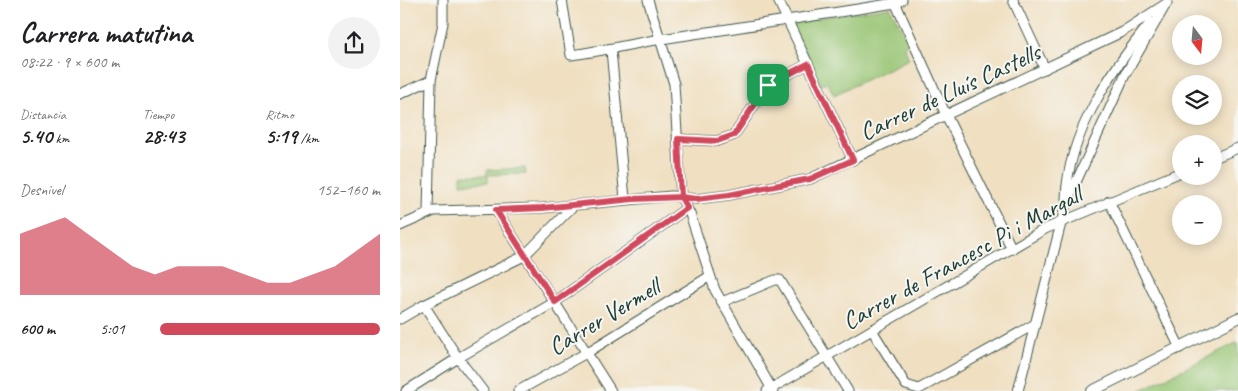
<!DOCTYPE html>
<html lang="es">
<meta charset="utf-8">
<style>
:root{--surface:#fff;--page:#f2f2f2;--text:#202124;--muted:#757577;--accent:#d1495b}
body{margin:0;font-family:Caveat,sans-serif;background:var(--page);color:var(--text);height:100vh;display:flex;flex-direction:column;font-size:19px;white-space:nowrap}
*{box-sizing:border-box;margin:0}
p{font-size:16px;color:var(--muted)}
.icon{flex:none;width:28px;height:28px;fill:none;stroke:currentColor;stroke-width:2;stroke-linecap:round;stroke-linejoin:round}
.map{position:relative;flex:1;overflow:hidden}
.sheet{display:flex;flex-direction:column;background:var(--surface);width:400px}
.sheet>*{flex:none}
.needle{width:32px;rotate:164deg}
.buttons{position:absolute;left:772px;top:15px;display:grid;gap:10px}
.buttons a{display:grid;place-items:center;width:50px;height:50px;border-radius:50%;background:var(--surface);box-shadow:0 2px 12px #0003;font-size:25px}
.pin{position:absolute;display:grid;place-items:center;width:42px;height:42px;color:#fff;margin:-21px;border-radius:10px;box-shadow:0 2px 8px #0006}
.round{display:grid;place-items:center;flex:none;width:52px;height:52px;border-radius:26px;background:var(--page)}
.headline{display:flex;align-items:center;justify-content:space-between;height:85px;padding:0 20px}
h1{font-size:28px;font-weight:800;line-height:38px}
.figures{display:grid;grid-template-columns:repeat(3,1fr);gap:8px;height:85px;padding:5px 20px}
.figures div{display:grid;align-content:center}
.figures b{font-size:21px;font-weight:800}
.figures small{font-size:14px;font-weight:400}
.figures p{font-size:14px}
.chart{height:140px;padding:10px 20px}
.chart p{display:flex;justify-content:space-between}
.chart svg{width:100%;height:90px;margin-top:5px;fill:var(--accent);opacity:.7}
ul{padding:0 20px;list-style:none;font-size:16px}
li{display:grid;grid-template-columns:80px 60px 1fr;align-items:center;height:38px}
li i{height:12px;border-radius:6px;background:var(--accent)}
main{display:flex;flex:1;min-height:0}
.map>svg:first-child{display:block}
.green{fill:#97c472;stroke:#5b8053}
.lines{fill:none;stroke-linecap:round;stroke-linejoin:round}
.minor-casing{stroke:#3e5549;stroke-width:11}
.tertiary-casing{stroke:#3e5549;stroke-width:12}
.minor{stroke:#fff;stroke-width:9}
.tertiary{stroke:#fff;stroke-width:10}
.route-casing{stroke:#fff;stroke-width:10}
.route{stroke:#d1495b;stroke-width:6}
.labels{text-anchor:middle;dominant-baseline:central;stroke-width:4;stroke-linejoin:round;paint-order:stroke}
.street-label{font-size:25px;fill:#1f3d34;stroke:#f6f6f2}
</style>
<main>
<section class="sheet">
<div class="headline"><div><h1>Carrera matutina</h1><p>08:22 · 9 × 600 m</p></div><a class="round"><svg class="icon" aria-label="share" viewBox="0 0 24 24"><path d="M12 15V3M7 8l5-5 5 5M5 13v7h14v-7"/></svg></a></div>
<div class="figures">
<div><p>Distancia</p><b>5.40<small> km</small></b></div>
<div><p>Tiempo</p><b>28:43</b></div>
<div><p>Ritmo</p><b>5:19<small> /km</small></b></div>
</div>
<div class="chart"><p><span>Desnivel</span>152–160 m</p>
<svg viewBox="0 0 160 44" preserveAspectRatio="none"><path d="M0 44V14L10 10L20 6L30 14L40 22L50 30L60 34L70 30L80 30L90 30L100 34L110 38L120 38L130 34L140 30L150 22L160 14V44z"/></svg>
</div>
<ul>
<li><b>600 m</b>5:01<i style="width:100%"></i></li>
</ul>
</section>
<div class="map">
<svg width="838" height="391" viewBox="0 0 838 391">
<rect width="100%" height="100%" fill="#f6f6f2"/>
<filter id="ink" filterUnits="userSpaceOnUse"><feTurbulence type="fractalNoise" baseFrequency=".02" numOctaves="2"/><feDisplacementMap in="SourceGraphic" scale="10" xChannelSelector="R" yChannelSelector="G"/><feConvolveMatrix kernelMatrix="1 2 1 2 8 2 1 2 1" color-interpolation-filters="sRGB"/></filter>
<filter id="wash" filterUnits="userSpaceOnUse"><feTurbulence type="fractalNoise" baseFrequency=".0096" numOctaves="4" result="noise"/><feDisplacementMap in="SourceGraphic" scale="20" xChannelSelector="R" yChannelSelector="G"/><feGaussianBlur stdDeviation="1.12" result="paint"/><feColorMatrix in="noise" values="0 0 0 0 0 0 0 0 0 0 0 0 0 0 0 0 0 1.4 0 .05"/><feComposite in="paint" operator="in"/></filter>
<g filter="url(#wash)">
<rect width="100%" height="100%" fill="#f0dfc0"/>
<!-- green -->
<g class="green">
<polygon points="490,7 509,43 504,46 509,59 434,95 427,82 421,85 391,22"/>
<polygon points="125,168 126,174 88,175 88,182 61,184 61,175 87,175 87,170"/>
<polygon points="838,342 838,391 739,391"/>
</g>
</g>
<g filter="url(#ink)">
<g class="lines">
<defs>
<g id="minor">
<path d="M162 0 171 55C202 51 231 44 261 39 339 27 417 16 495 3L502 0"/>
<polyline points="248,0 274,84 281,197 290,214 315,290 373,391"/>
<polyline points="378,0 453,160"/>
<polyline points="494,0 546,115 612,249"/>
<polyline points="613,0 645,69"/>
<polyline points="211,50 225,199"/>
<polyline points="0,94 31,80"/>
<polyline points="278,139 317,141 334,135 368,85 408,64"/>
<polyline points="814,158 838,148"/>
<path d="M666 198C668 133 711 71 751 22"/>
<polyline points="709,201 780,348"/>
<polyline points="96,210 211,391"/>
<polyline points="28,213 31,80 43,23 43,0"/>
<polyline points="0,226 34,211 142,208 271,196 296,199 329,195 410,179 722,32 767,3"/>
<polyline points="322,302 375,280 380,280 448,391"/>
<polyline points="24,305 58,358 83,391"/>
<polyline points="0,319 24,305 124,256 173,206"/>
<polyline points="472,330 506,385 519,389 635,324"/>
<polyline points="6,391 58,358 155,302 287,208"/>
<polyline points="118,391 188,352 310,276"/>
<polyline points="367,391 645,229 781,172"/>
<polyline points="618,391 666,204 725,75 765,6"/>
</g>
<polyline id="tertiary" points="692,391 838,318"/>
</defs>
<!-- minor casing -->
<use href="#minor" class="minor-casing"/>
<!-- tertiary casing -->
<use href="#tertiary" class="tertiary-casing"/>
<!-- minor -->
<use href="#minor" class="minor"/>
<!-- tertiary -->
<use href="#tertiary" class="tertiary"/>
</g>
</g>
<g class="lines" filter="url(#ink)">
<defs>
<polyline id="route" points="368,85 334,135 317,141 278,139 281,197 233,199 142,208 96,210 155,302 287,208 281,197 296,199 329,195 410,179 453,160 408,64 368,85"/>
</defs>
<!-- route casing -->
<use href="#route" class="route-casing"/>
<!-- route -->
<use href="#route" class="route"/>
</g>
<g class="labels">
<!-- street labels -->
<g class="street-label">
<text transform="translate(550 92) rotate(-25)">Carrer de Lluís Castells</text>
<text transform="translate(562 258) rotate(-29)">Carrer de Francesc Pi i Margall</text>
<text transform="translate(204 317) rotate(-31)">Carrer Vermell</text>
</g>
</g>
</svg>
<div class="buttons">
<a><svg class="needle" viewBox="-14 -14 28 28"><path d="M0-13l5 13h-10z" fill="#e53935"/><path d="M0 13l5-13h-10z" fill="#757577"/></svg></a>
<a><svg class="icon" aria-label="layers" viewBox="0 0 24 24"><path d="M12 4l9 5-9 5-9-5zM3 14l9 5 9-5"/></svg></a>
<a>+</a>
<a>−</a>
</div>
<div class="pin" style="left:368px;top:85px;background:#1e9e55"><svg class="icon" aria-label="arrive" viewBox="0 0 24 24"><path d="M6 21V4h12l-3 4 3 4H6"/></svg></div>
</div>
</main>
